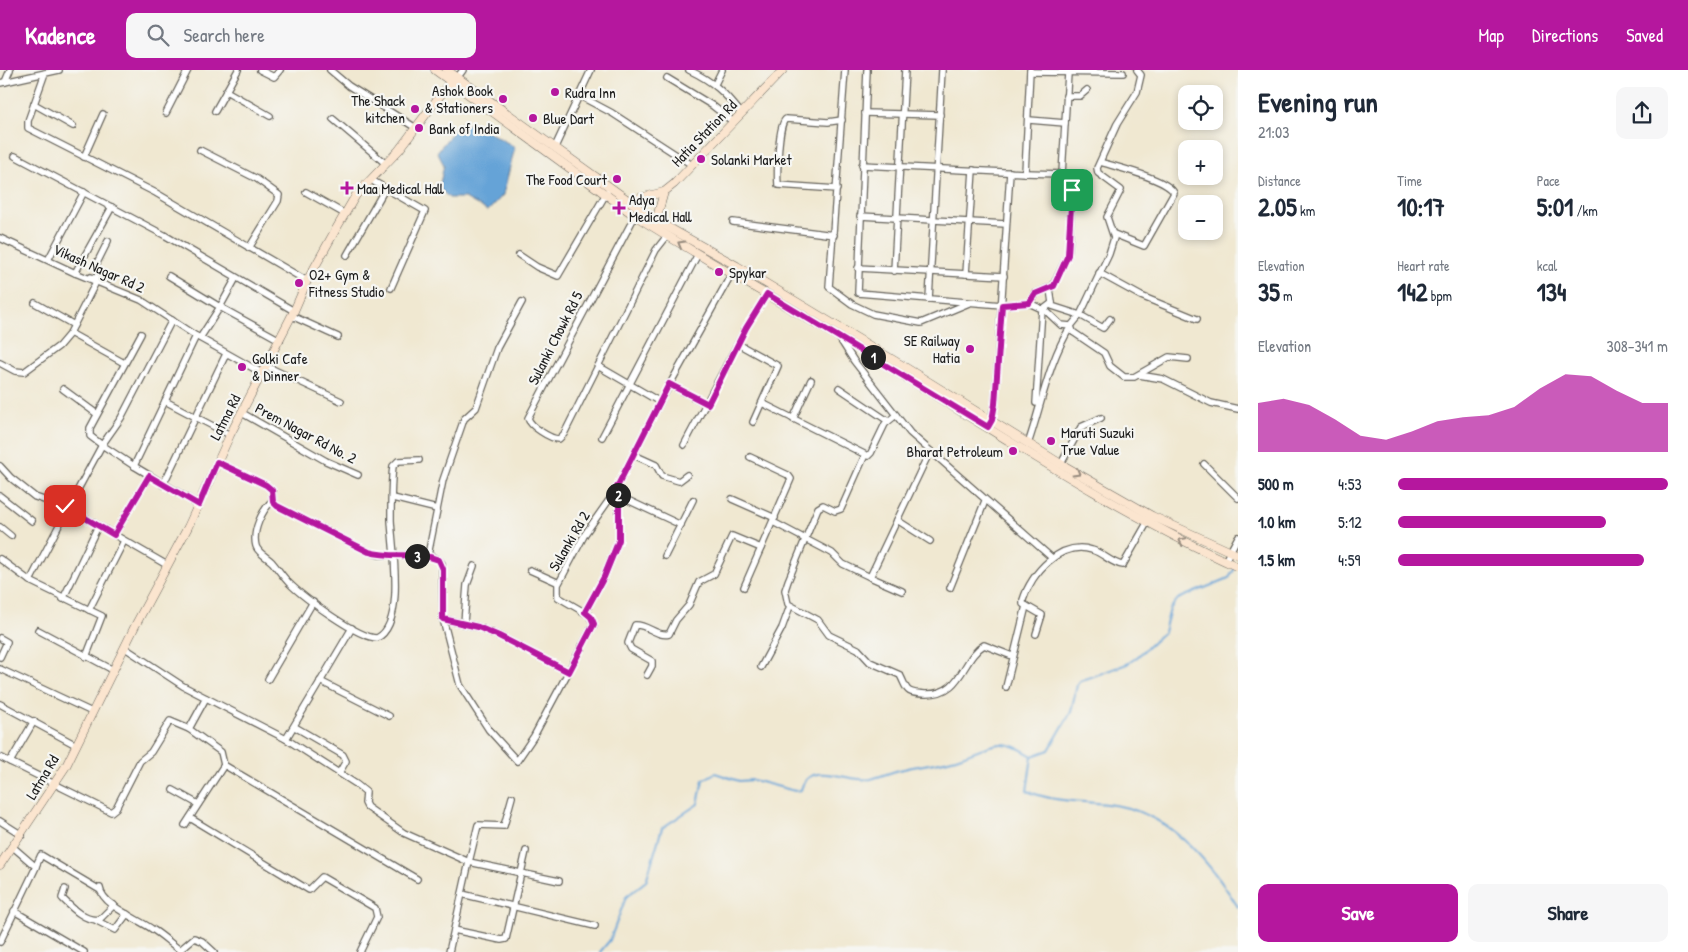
<!DOCTYPE html>
<meta charset="utf-8">
<style>
:root{--surface:#fff;--page:#f6f6f7;--text:#1f2937;--muted:#747a83;--accent:#b5179e}
body{margin:0;font-family:"Patrick Hand",sans-serif;background:var(--page);color:var(--text);height:100vh;display:flex;flex-direction:column;font-size:19px;white-space:nowrap}
*{box-sizing:border-box;margin:0}
p{font-size:16px;color:var(--muted)}
.icon{flex:none;width:28px;height:28px;fill:none;stroke:currentColor;stroke-width:2;stroke-linecap:round;stroke-linejoin:round}
.map{position:relative;flex:1;overflow:hidden}
.details{display:flex;flex-direction:column;background:var(--surface);width:450px}
.details>*{flex:none}
.buttons{position:absolute;left:1178px;top:15px;display:grid;gap:10px}
.buttons a{display:grid;place-items:center;width:45px;height:45px;border-radius:10px;background:var(--surface);box-shadow:0 2px 8px #0003;font-size:25px}
.pin{position:absolute;display:grid;place-items:center;width:42px;height:42px;color:#fff;margin:-21px;border-radius:10px;box-shadow:0 2px 8px #0006}
.km{position:absolute;width:25px;height:25px;margin:-12px;border-radius:50%;background:#222;color:#fff;font-size:14px;line-height:25px;text-align:center}
.round{display:grid;place-items:center;flex:none;width:52px;height:52px;border-radius:10px;background:var(--page)}
.overview{display:flex;align-items:center;justify-content:space-between;height:85px;padding:0 20px}
h1{font-size:28px;font-weight:800;line-height:38px}
.metrics{display:grid;grid-template-columns:repeat(3,1fr);gap:8px;height:85px;padding:5px 20px}
.metrics div{display:grid;align-content:center}
.metrics b{font-size:25px;font-weight:800}
.metrics small{font-size:14px;font-weight:400}
.metrics p{font-size:14px}
.chart{height:140px;padding:10px 20px}
.chart p{display:flex;justify-content:space-between}
.chart svg{width:100%;height:90px;margin-top:5px;fill:var(--accent);opacity:.7}
.action{display:flex;gap:10px;margin-top:auto;padding:10px 20px}
.action a{flex:1;height:58px;border-radius:10px;background:var(--accent);color:#fff;font-size:20px;font-weight:800;line-height:58px;text-align:center}
.action a+a{background:var(--page);color:var(--text)}
ul{padding:0 20px;list-style:none;font-size:16px}
li{display:grid;grid-template-columns:80px 60px 1fr;align-items:center;height:38px}
li i{height:12px;border-radius:6px;background:var(--accent)}
header{display:flex;align-items:center;gap:30px;box-sizing:border-box;height:70px;padding:0 25px;background:var(--accent);color:#fff}
header strong{font-size:24px}
nav{display:flex;gap:28px;margin-inline-start:auto;font-size:18px}
.search{width:350px;height:45px;background:var(--page);display:flex;align-items:center;gap:12px;box-sizing:border-box;padding:0 18px;border-radius:10px;color:var(--muted);font-size:19px}
main{display:flex;flex:1;min-height:0}
.map>svg:first-child{display:block}
.water{fill:#65a3d7;stroke:#40607a}
.lines{fill:none;stroke-linecap:round;stroke-linejoin:round}
.stream{stroke:#65a3d7;stroke-width:2}
.street-casing{stroke:#66635b;stroke-width:8}
.secondary-casing{stroke:#66635b;stroke-width:9}
.street{stroke:#fff;stroke-width:5.5}
.secondary{stroke:#fbe5cf;stroke-width:8}
.oneway{stroke:#978b7e}
.route-casing{stroke:#fff;stroke-width:10}
.route{stroke:#b5179e;stroke-width:6}
.poi-dot{fill:#b5179e;stroke:#f6f6f2;stroke-width:2}
.labels{text-anchor:middle;dominant-baseline:central;stroke-width:4.5;stroke-linejoin:round;paint-order:stroke}
.poi-label{font-size:15px;fill:#1c1c1c;stroke:#f6f6f2;text-anchor:start}
.street-label{font-size:15px;fill:#1c1c1c;stroke:#f6f6f2}
</style>
<header>
<strong>Kadence</strong>
<div class="search"><svg class="icon" aria-label="search" viewBox="0 0 24 24"><circle cx="10" cy="10" r="6"/><path d="M15 15l6 6"/></svg>Search here</div>
<nav><a>Map</a><a>Directions</a><a>Saved</a></nav>
</header>
<main>
<div class="map">
<svg width="1238" height="882" viewBox="0 0 1238 882">
<rect width="100%" height="100%" fill="#f6f6f2"/>
<filter id="ink" filterUnits="userSpaceOnUse"><feTurbulence type="fractalNoise" baseFrequency=".02" numOctaves="2"/><feDisplacementMap in="SourceGraphic" scale="10" xChannelSelector="R" yChannelSelector="G"/><feConvolveMatrix kernelMatrix="1 2 1 2 8 2 1 2 1" color-interpolation-filters="sRGB"/></filter>
<filter id="wash" filterUnits="userSpaceOnUse"><feTurbulence type="fractalNoise" baseFrequency=".0096" numOctaves="4" result="noise"/><feDisplacementMap in="SourceGraphic" scale="20" xChannelSelector="R" yChannelSelector="G"/><feGaussianBlur stdDeviation="1.12" result="paint"/><feColorMatrix in="noise" values="0 0 0 0 0 0 0 0 0 0 0 0 0 0 0 0 0 1.4 0 .05"/><feComposite in="paint" operator="in"/></filter>
<g filter="url(#wash)">
<rect width="100%" height="100%" fill="#f0e8d1"/>
<!-- water -->
<polygon class="water" points="460,53 480,57 515,77 503,125 488,141 465,128 449,128 439,118 444,95 437,82"/>
<g class="lines">
<!-- stream -->
<g class="stream">
<path d="M1032 686 1027 721C1054 732 1079 731 1107 734 1167 740 1208 789 1238 837"/>
<path d="M600 882 610 870 626 827 646 811 662 758 698 734 703 710 715 703 739 711 753 710 795 721 801 720C809 688 850 714 871 709 882 706 893 701 904 699 921 695 939 693 956 688 970 684 986 675 1000 674 1012 673 1022 680 1032 686L1049 680 1071 642 1077 615 1080 611 1127 594 1136 588 1164 562 1170 539 1178 529 1229 508 1235 498"/>
</g>
</g>
</g>
<g filter="url(#ink)">
<g class="lines">
<defs>
<g id="street">
<polyline points="260,0 274,7 280,0"/>
<polyline points="330,0 349,16 416,58"/>
<path d="M689 0C714 12 724 22 741 43"/>
<polyline points="845,0 829,217 852,234 873,244 921,253 969,233"/>
<polyline points="867,0 858,223 1002,235 1029,233 1042,239 1036,333"/>
<polyline points="1030,2 1123,3"/>
<polyline points="45,3 28,51 28,58 156,123 307,211"/>
<polyline points="457,8 463,0"/>
<polyline points="667,8 713,36 732,51"/>
<polyline points="5,12 10,0"/>
<polyline points="0,13 59,0"/>
<polyline points="715,14 722,0"/>
<polyline points="226,21 270,46"/>
<polyline points="580,26 612,43 692,95"/>
<polyline points="1066,26 1080,26 1087,20"/>
<polyline points="34,34 73,56"/>
<polyline points="215,41 238,0"/>
<polyline points="166,43 188,0"/>
<polyline points="865,43 940,45"/>
<polyline points="333,49 386,94"/>
<polyline points="1029,50 1065,53"/>
<polyline points="555,77 591,0"/>
<polyline points="200,80 257,109 279,125 278,131 249,178"/>
<polyline points="15,86 166,166 294,241"/>
<polyline points="84,87 103,44"/>
<path d="M1100 92C1116 97 1168 109 1174 123L1144 176 1114 164"/>
<polyline points="862,95 1025,103 1030,0"/>
<polyline points="1025,103 1062,104 1072,120 1069,176 1068,185 1053,216 1035,224 1029,233"/>
<polyline points="1062,104 1068,3"/>
<polyline points="371,110 425,141 391,218"/>
<path d="M837 119 778 115C777 104 778 53 786 49L828 52 842 50"/>
<polyline points="306,122 345,144"/>
<path d="M637 142 528 348C530 356 550 369 559 369L564 364 656 180 667 166"/>
<polyline points="860,146 1006,154"/>
<polyline points="733,152 834,165"/>
<polyline points="0,168 73,202 141,230 196,266 262,303"/>
<polyline points="347,185 385,119"/>
<polyline points="519,185 537,197 558,206 607,122"/>
<polyline points="48,190 84,122"/>
<polyline points="858,198 1004,206"/>
<polyline points="894,201 905,0"/>
<polyline points="75,203 112,137"/>
<polyline points="1099,203 1141,226 1197,249"/>
<polyline points="966,204 973,100"/>
<polyline points="169,206 220,237 200,268"/>
<polyline points="91,207 96,209 99,202 96,195 108,171"/>
<polyline points="236,208 220,237 280,270"/>
<polyline points="96,212 70,263 124,293"/>
<polyline points="929,229 942,0"/>
<polyline points="35,233 74,255"/>
<polyline points="1052,233 1052,236 1080,245 1071,256 1073,262 1104,283 1110,296 1124,307 1134,307 1169,287 1188,289"/>
<polyline points="292,246 338,267"/>
<polyline points="1110,249 1103,258 1080,245 1109,184 1114,168 1107,147 1121,120 1098,103 1097,98 1117,54 1137,22 1141,5 1137,0"/>
<polyline points="141,264 90,358 90,366 102,375 121,348 172,250"/>
<polyline points="840,269 854,291 910,363 1052,488"/>
<polyline points="738,274 778,296 753,352"/>
<polyline points="0,293 15,301 24,302 59,276 70,263"/>
<polyline points="266,296 341,331"/>
<polyline points="598,296 660,332"/>
<polyline points="1139,305 1163,309 1211,333 1238,339"/>
<polyline points="669,314 707,334"/>
<polyline points="839,318 888,351"/>
<polyline points="63,319 97,344"/>
<polyline points="165,331 230,365"/>
<polyline points="762,333 868,386 871,383 885,354 896,345"/>
<polyline points="242,343 326,391 358,405"/>
<polyline points="793,349 811,310"/>
<polyline points="990,353 995,334 1010,102"/>
<polyline points="602,367 698,184"/>
<path d="M1028 374C1042 334 1048 292 1071 256L1061 255 1044 239 1052 233 1050 219"/>
<polyline points="684,375 746,258 767,224"/>
<polyline points="634,385 656,395 662,406 679,411 687,405"/>
<path d="M865 385 841 439 835 441 823 435 818 438 788 511 785 520 788 534 818 550 829 565 858 579 870 592 900 605C908 620 904 623 925 624 963 625 961 589 984 575L1012 586"/>
<polyline points="217,392 266,415 272,420 273,432 277,436 369,482 379,485 428,485 443,410 464,349 476,338 497,278 522,232"/>
<polyline points="1061,394 1081,357 1101,348"/>
<polyline points="1204,394 1238,428"/>
<polyline points="0,396 11,408 35,427 68,438 102,375 134,396 196,266"/>
<polyline points="134,396 199,435"/>
<polyline points="163,415 226,284"/>
<polyline points="617,425 681,455"/>
<polyline points="0,426 32,451"/>
<polyline points="393,428 437,439"/>
<polyline points="732,429 775,448"/>
<path d="M273 430C262 440 252 461 256 476 258 483 267 487 272 492 278 499 283 507 289 513 303 527 358 568 377 568 406 554 392 475 391 450 391 433 391 412 393 396L398 391 419 390"/>
<polyline points="897,450 930,471"/>
<polyline points="773,452 832,483 843,494 870,507"/>
<polyline points="0,457 11,466"/>
<polyline points="114,465 149,406"/>
<polyline points="428,485 439,490 442,494 443,549 478,557 499,566 569,602"/>
<polyline points="665,486 693,430"/>
<polyline points="0,489 30,511 102,546 86,587"/>
<polyline points="1225,491 1238,467"/>
<polyline points="530,500 559,513 585,464 614,423 660,332 732,203"/>
<polyline points="30,511 68,438 167,495"/>
<polyline points="744,517 791,409 788,405 750,387"/>
<polyline points="950,518 985,431"/>
<polyline points="902,521 870,507 930,381"/>
<polyline points="63,529 98,456"/>
<polyline points="89,540 124,471"/>
<polyline points="585,542 604,507 619,470 619,426"/>
<polyline points="443,549 460,615 489,660 517,691 534,666 594,554 589,545 558,527 558,513"/>
<polyline points="464,553 467,515 474,496"/>
<polyline points="38,560 113,600"/>
<path d="M1036 564 1042 545 1023 534V530C1031 503 1061 470 1092 480 1103 483 1112 494 1123 495L1147 453"/>
<polyline points="0,568 7,572 0,587"/>
<polyline points="125,578 183,616 286,669 356,714 366,722 365,733 367,737 404,763 469,792 449,882"/>
<polyline points="761,597 782,558 790,536"/>
<polyline points="0,599 92,642"/>
<path d="M647 605 652 596V591L631 579 628 573 635 555C647 554 657 567 669 564L676 550 689 535 699 512 714 504 732 466 761 478"/>
<polyline points="268,609 313,532"/>
<polyline points="320,611 389,646"/>
<polyline points="1006,617 1026,536"/>
<polyline points="0,634 76,675"/>
<polyline points="295,657 343,685 346,691 339,703"/>
<polyline points="286,669 352,558"/>
<polyline points="0,687 111,742 116,738 140,691 151,682 170,651 189,659"/>
<polyline points="10,692 34,651"/>
<polyline points="224,695 417,809"/>
<polyline points="173,720 198,734"/>
<polyline points="512,727 504,756 478,755 469,792 559,811"/>
<polyline points="190,748 309,820 322,807 375,838 377,847 360,882"/>
<polyline points="0,751 22,765"/>
<polyline points="185,755 224,695 221,682 189,659 206,628"/>
<polyline points="36,796 41,785 100,820"/>
<path d="M100 818C102 835 138 849 152 859 162 865 170 873 180 880L194 868 202 871 214 882"/>
<path d="M65 819 62 828C71 837 86 853 100 849L114 835"/>
<polyline points="462,824 595,856"/>
<polyline points="14,841 84,882"/>
<polyline points="97,851 115,860 127,844"/>
<polyline points="454,860 501,870 506,869 526,781"/>
<polyline points="0,872 36,797 13,777"/>
</g>
<g id="secondary">
<path d="M435 0 634 145C719 199 808 247 894 300 1007 369 1117 442 1238 497"/>
<polyline points="447,0 657,151 737,196 900,294 1061,394 1152,446 1238,485"/>
<polyline points="623,132 664,122 674,114 783,0"/>
<polyline points="655,154 664,122"/>
<polyline points="0,795 66,696 136,554 188,457 230,365 294,241 307,211 336,159 356,125 399,80 454,7"/>
</g>
</defs>
<!-- street casing -->
<use href="#street" class="street-casing"/>
<!-- secondary casing -->
<use href="#secondary" class="secondary-casing"/>
<!-- street -->
<use href="#street" class="street"/>
<!-- secondary -->
<use href="#secondary" class="secondary"/>
</g>
<!-- one-way arrows -->
<defs><path id="oneway-chevron" d="M-2-3.5L2.5 0L-2 3.5" fill="none" stroke-width="1.6" stroke-linecap="round" stroke-linejoin="round" transform="scale(1.25)"/></defs>
<g class="oneway">
<use href="#oneway-chevron" transform="translate(681 174) rotate(-150)"/>
<use href="#oneway-chevron" transform="translate(1077 403) rotate(30)"/>
<use href="#oneway-chevron" transform="translate(1182 471) rotate(-154)"/>
</g>
</g>
<g class="lines" filter="url(#ink)">
<defs>
<path id="route" d="M65 436 114 465 149 406 199 435 217 392 266 415 272 420 273 432 277 436 369 482C392 489 417 481 439 490L443 499V549L478 557 499 566 569 602 594 554 591 547 585 542 604 507 619 470V426L614 423 669 314 708 334 746 258 767 224 988 357 992 350 995 334 1002 235 1029 233 1035 224 1054 216 1068 185 1072 120"/>
</defs>
<!-- route casing -->
<use href="#route" class="route-casing"/>
<!-- route -->
<use href="#route" class="route"/>
</g>
<!-- markers -->
<g class="poi-dot">
<circle cx="555" cy="22" r="5"/>
<circle cx="503" cy="29" r="5"/>
<circle cx="415" cy="39" r="5"/>
<circle cx="533" cy="48" r="5"/>
<circle cx="419" cy="58" r="5"/>
<circle cx="701" cy="89" r="5"/>
<circle cx="617" cy="109" r="5"/>
<path d="M344.5 110.5h5v5h5v5h-5v5h-5v-5h-5v-5h5z"/>
<path d="M616.5 130.5h5v5h5v5h-5v5h-5v-5h-5v-5h5z"/>
<circle cx="719" cy="202" r="5"/>
<circle cx="299" cy="213" r="5"/>
<circle cx="970" cy="279" r="5"/>
<circle cx="242" cy="297" r="5"/>
<circle cx="1051" cy="371" r="5"/>
<circle cx="1013" cy="381" r="5"/>
</g>
<g class="labels">
<!-- poi labels -->
<g class="poi-label">
<text x="493" y="20" text-anchor="end">Ashok Book<tspan x="493" dy="17">&amp; Stationers</tspan></text>
<text x="565" y="22">Rudra Inn</text>
<text x="405" y="30" text-anchor="end">The Shack<tspan x="405" dy="17">kitchen</tspan></text>
<text x="543" y="48">Blue Dart</text>
<text x="429" y="58">Bank of India</text>
<text x="711" y="89">Solanki Market</text>
<text x="607" y="109" text-anchor="end">The Food Court</text>
<text x="357" y="118">Maa Medical Hall</text>
<text x="629" y="129">Adya<tspan x="629" dy="17">Medical Hall</tspan></text>
<text x="729" y="202">Spykar</text>
<text x="309" y="204">O2+ Gym &amp;<tspan x="309" dy="17">Fitness Studio</tspan></text>
<text x="960" y="270" text-anchor="end">SE Railway<tspan x="960" dy="17">Hatia</tspan></text>
<text x="252" y="288">Golki Cafe<tspan x="252" dy="17">&amp; Dinner</tspan></text>
<text x="1061" y="362">Maruti Suzuki<tspan x="1061" dy="17">True Value</tspan></text>
<text x="1003" y="381" text-anchor="end">Bharat Petroleum</text>
</g>
<!-- street labels -->
<g class="street-label">
<text transform="translate(704 63) rotate(-46)">Hatia Station Rd</text>
<text transform="translate(99 198) rotate(24)">Vikash Nagar Rd 2</text>
<text transform="translate(555 268) rotate(-63)">Sulanki Chowk Rd 5</text>
<text transform="translate(225 347) rotate(-63)">Latma Rd</text>
<text transform="translate(306 363) rotate(28)">Prem Nagar Rd No. 2</text>
<text transform="translate(569 471) rotate(-60)">Sulanki Rd 2</text>
<text transform="translate(42 707) rotate(-59)">Latma Rd</text>
</g>
</g>
</svg>
<div class="buttons">
<a><svg class="icon" aria-label="locate" viewBox="0 0 24 24"><circle cx="12" cy="12" r="6"/><path d="M12 2v4M12 18v4M2 12h4M18 12h4"/></svg></a>
<a>+</a>
<a>−</a>
</div>
<div class="pin" style="left:1072px;top:120px;background:#1e9e55"><svg class="icon" aria-label="arrive" viewBox="0 0 24 24"><path d="M6 21V4h12l-3 4 3 4H6"/></svg></div>
<div class="pin" style="left:65px;top:436px;background:#d93025"><svg class="icon" aria-label="check" viewBox="0 0 24 24"><path d="M5 12l5 5 9-10"/></svg></div>
<b class="km" style="left:873px;top:287px">1</b>
<b class="km" style="left:618px;top:425px">2</b>
<b class="km" style="left:417px;top:486px">3</b>
</div>
<section class="details">
<div class="overview"><div><h1>Evening run</h1><p>21:03</p></div><a class="round"><svg class="icon" aria-label="share" viewBox="0 0 24 24"><path d="M12 15V3M7 8l5-5 5 5M5 13v7h14v-7"/></svg></a></div>
<div class="metrics">
<div><p>Distance</p><b>2.05<small> km</small></b></div>
<div><p>Time</p><b>10:17</b></div>
<div><p>Pace</p><b>5:01<small> /km</small></b></div>
</div>
<div class="metrics">
<div><p>Elevation</p><b>35<small> m</small></b></div>
<div><p>Heart rate</p><b>142<small> bpm</small></b></div>
<div><p>kcal</p><b>134</b></div>
</div>
<div class="chart"><p><span>Elevation</span>308–341 m</p>
<svg viewBox="0 0 160 44" preserveAspectRatio="none"><path d="M0 44V20L10 18L20 21L30 28L40 36L50 38L60 34L70 29L80 27L90 26L100 22L110 13L120 6L130 7L140 14L150 20L160 20V44z"/></svg>
</div>
<ul>
<li><b>500 m</b>4:53<i style="width:100%"></i></li>
<li><b>1.0 km</b>5:12<i style="width:77%"></i></li>
<li><b>1.5 km</b>4:59<i style="width:91%"></i></li>
</ul>
<div class="action"><a>Save</a><a>Share</a></div>
</section>
</main>
